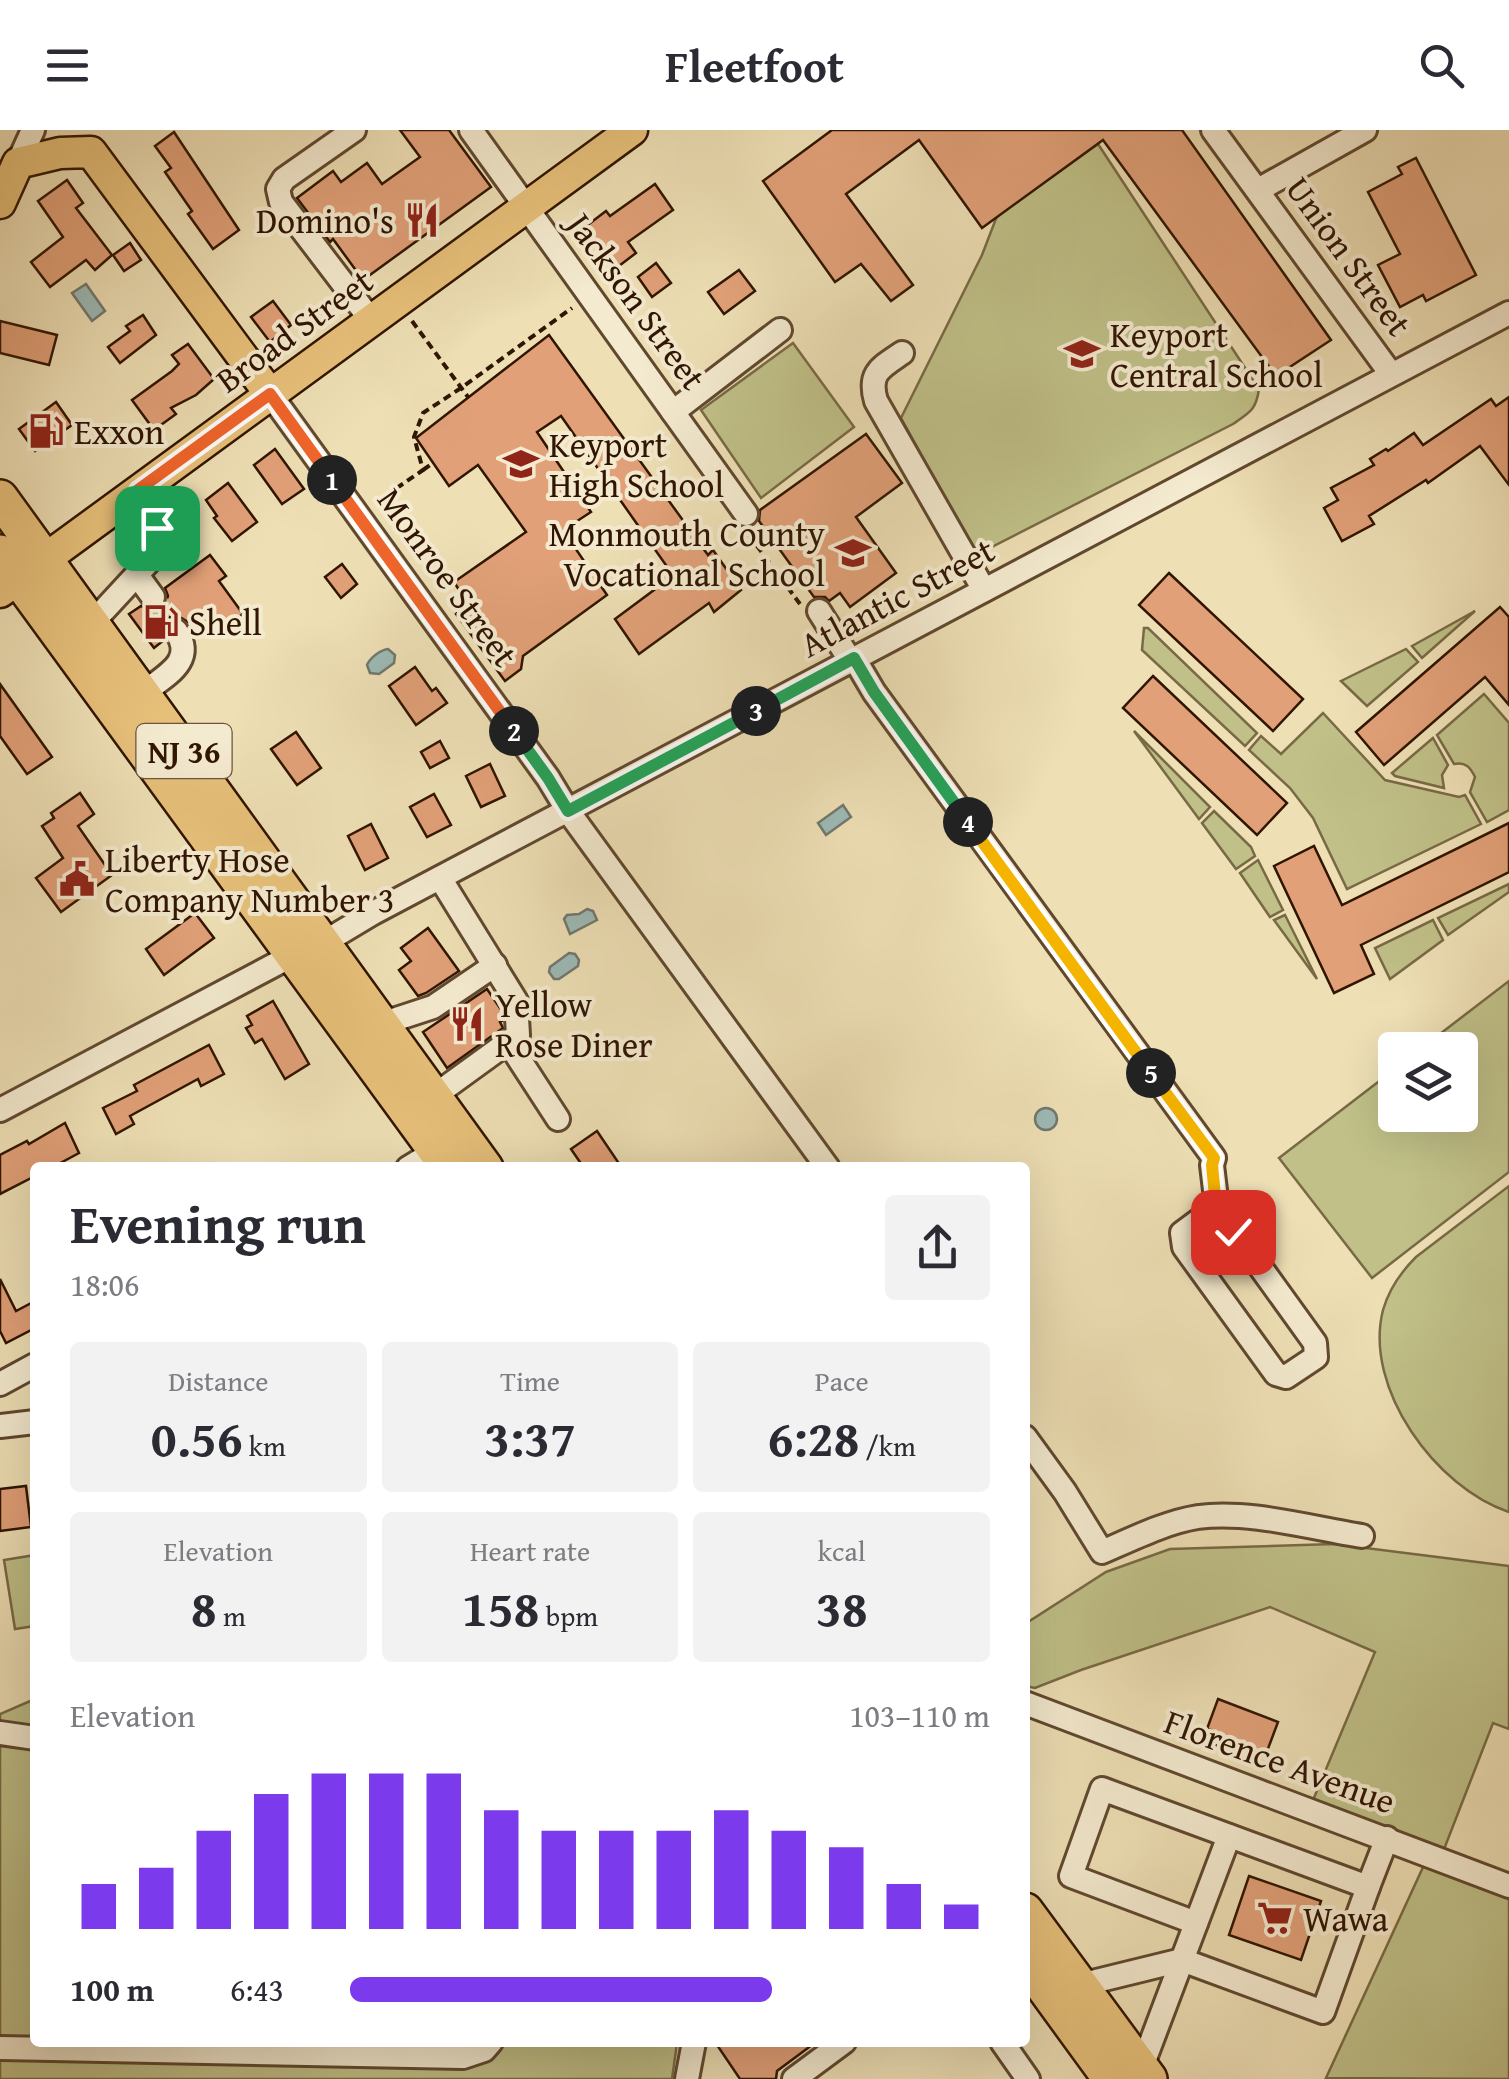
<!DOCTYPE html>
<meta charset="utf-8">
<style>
:root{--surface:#fff;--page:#f2f2f3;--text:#2b2b33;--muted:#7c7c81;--accent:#7c3aed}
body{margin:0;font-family:"Gentium Book Plus",serif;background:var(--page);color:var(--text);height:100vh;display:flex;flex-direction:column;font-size:38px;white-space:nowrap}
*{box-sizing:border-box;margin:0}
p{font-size:32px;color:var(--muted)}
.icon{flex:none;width:55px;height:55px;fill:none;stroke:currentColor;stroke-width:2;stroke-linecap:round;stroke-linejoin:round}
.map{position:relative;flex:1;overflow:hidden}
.panel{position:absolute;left:30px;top:1032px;width:1000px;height:885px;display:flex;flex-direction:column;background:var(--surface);border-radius:10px;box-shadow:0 10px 40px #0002}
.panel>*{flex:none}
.controls{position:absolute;left:1378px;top:902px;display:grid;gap:20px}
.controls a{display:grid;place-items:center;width:100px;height:100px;border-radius:10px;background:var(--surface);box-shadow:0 10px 40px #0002;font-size:50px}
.pin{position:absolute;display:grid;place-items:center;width:85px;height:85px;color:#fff;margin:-42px;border-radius:20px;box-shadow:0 5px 15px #0006}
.km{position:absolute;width:50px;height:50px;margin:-25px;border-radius:50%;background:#222;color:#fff;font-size:28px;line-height:50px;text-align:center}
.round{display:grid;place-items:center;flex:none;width:105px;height:105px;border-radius:10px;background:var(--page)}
.headline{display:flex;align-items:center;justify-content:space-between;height:170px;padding:0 40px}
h1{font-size:55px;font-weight:700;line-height:75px}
.stats{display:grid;grid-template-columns:repeat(3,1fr);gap:15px;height:170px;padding:10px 40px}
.stats div{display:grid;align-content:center;border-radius:10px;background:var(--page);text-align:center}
.stats b{font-size:50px;font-weight:700}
.stats small{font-size:28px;font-weight:400}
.stats p{font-size:28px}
.chart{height:280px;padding:20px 40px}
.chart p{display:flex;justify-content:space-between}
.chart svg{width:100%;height:180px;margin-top:10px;stroke:var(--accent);stroke-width:6}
ul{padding:0 40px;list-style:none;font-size:32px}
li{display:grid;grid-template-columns:160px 120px 1fr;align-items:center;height:75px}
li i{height:25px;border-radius:12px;background:var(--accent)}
header{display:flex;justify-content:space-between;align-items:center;height:130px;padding:0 40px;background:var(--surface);font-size:45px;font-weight:700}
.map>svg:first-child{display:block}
.green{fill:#c0c088;stroke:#786a45;stroke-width:2.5}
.water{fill:#9cbab6;stroke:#71786e;stroke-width:2.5}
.building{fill:#e1a078;stroke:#301502;stroke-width:2.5}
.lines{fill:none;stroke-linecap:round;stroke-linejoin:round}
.minor-tunnel{stroke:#c8b791;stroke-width:22;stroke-dasharray:22 11;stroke-linecap:butt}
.minor-casing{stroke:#60482f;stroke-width:28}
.major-casing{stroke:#301502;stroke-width:35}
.highway-casing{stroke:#301502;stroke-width:40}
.path{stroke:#301502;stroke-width:4;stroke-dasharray:8 5;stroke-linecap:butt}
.minor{stroke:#f4eacf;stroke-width:22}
.major{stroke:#e7c07a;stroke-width:30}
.highway{stroke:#e7c07a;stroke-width:35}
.split-1-casing{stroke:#fff;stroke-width:20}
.split-2-casing{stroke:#fff;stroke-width:20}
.split-3-casing{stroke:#fff;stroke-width:20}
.split-4-casing{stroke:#fff;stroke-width:20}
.split-5-casing{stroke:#fff;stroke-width:20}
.split-6-casing{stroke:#fff;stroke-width:20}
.split-1{stroke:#f0652b;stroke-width:12}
.split-2{stroke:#f0652b;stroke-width:12}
.split-3{stroke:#22a559;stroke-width:12}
.split-4{stroke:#22a559;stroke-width:12}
.split-5{stroke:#f5b400;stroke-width:12}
.split-6{stroke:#f5b400;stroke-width:12}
.labels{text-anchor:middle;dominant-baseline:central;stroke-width:8;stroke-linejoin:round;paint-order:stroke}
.shield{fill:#f4eacf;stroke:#6b5540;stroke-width:2.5}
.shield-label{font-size:32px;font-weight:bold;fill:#301502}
.poi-label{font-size:35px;fill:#301502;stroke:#f4eacf;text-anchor:start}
.street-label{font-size:35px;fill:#301502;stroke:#f4eacf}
</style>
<header><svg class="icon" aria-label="menu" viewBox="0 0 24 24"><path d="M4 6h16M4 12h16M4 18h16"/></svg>Fleetfoot<svg class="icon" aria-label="search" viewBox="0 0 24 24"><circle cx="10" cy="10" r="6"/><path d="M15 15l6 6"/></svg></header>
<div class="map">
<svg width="1509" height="1949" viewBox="0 0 1509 1949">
<rect width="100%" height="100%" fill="#eedfb5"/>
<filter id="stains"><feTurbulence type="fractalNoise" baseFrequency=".002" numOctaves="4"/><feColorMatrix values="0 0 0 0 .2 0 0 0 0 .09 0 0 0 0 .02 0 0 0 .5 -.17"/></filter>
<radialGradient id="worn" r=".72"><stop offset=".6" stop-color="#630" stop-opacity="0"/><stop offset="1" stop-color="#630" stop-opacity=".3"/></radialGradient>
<!-- green -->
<g class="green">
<path d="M1098 14 1259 259C1256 280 1250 282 1233 294L976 425 901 288 982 125 997 86Z"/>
<polygon points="793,213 854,297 761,368 701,280"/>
<polygon points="1475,481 1422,528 1412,516"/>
<polygon points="1144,498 1148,498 1257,603 1245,616 1142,520"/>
<polygon points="1406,519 1418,532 1367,576 1341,551"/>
<path d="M1484 564 1509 593V680L1487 692 1470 662 1475 647C1470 637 1466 632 1454 634L1437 605Z"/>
<polygon points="1323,583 1385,650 1459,667 1465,665 1481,694 1347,759 1313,688 1290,658 1249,620 1261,606 1281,624"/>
<polygon points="1134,601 1210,677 1199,689"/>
<polygon points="1433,608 1448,635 1442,645 1444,658 1395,646 1392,643"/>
<polygon points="1214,681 1251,717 1255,726 1236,739 1202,693"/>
<polygon points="1258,730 1283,780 1270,787 1240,743"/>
<polygon points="1509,754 1509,762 1448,805 1438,788"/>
<polygon points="1285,785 1317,849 1274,790"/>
<polygon points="1433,790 1443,810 1390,849 1375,818"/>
<polygon points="1509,851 1509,1042 1372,1148 1279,1028 1395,939 1395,985 1460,985 1460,920 1419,920"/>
<path d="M1509 1056V1382C1436 1358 1363 1258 1383 1180 1389 1159 1401 1142 1416 1127Z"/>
<polygon points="1334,1414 1509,1436 1509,1599 1493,1593 1441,1727 1509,1754 1509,1949 1326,1948 1424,1735 1311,1675 1375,1522 1270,1477 1081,1540 1035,1558 1025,1556 1025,1494 1106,1442 1170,1419"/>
<polygon points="35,1425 35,1496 15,1499 4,1430"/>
<polygon points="35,1569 35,1912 677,1913 672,1949 0,1949 0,1584"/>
</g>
<!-- water -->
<g class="water">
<polygon points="86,154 105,181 92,191 72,163"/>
<path d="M388 519 395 525 394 533 379 544 370 543 367 535C370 528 380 520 388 519Z"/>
<polygon points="843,675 851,687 826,705 818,693"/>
<polygon points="587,779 593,781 597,790 570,804 564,789 567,785 579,784"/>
<polygon points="569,823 575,824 579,830 578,836 559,849 554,849 549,842 550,837"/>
<circle cx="1046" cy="989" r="11"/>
</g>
<!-- building -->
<g class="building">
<polygon points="400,0 449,0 491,57 363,150 333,109 330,112 297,68 333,41 341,52 367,33 382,54 420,27"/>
<polygon points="832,0 1182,0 1331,210 1276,246 1103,10 982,98 919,10 846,64 913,155 891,171 861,134 835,152 763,51"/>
<polygon points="174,2 239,100 213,119 188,84 192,81 165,42 171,38 155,16"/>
<polygon points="1416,28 1476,145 1426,171 1423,165 1400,177 1378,135 1400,124 1368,62 1402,44 1398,37"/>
<polygon points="67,50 83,73 76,78 112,125 95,140 86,130 50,157 31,132 63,107 38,71"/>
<polygon points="655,54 673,80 628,112 636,123 615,139 585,97 606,81 610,86"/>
<polygon points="130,113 141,130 124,141 113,125"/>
<polygon points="656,133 671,153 652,167 638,147"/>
<polygon points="739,140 755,161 724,184 708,162"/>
<polygon points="273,171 291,195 270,212 251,187"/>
<polygon points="143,185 156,205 120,233 108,217 130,201 126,196"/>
<polygon points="0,191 57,205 49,235 0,223"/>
<polygon points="549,205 708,425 713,420 741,460 714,482 709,473 639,524 615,489 658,457 652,451 668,438 561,286 537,302 591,382 571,395 576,402 569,409 607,465 523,526 521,539 505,551 456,484 468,474 454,452 526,402 478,335 449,356 416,308"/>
<polygon points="188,214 214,249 196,265 171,278 176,284 154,300 132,270 172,241 179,234 172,225"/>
<polygon points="1509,267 1509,355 1480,316 1428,353 1426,350 1369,386 1374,394 1342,411 1324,378 1338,370 1331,358 1374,335 1370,329 1386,319 1388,321 1414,303 1423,315 1491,269 1496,276"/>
<polygon points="56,272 72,295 35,321 19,299"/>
<polygon points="866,304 902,353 856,387 896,443 850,477 840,463 829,471 825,467 814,467 759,391 760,380"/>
<polygon points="275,319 304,359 282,374 254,335"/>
<polygon points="228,353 257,392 232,411 214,388 217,386 206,370"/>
<polygon points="210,425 226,446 219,451 243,484 216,504 201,483 188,492 178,486 170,487 164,492 161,499 164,510 154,518 129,484 141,476 154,482 163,478 168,466 165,458"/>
<polygon points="342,434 357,454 341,468 325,447"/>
<polygon points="1169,443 1303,569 1273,601 1139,475"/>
<polygon points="1500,477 1509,487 1509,575 1485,547 1384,635 1356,602"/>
<polygon points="415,537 432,561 436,558 447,573 416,595 389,556"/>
<polygon points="1153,546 1287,673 1257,705 1123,578"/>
<polygon points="0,554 52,627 27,644 0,606"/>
<polygon points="296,602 321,638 297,655 271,619"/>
<polygon points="440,611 449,628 430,638 421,622"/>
<polygon points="490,634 505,666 481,677 466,646"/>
<polygon points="80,663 94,684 78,696 112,745 61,782 36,748 63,728 42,696 54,688 51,683"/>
<polygon points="434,664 451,695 427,707 410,677"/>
<polygon points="1509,693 1509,742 1361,815 1374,844 1334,863 1274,736 1314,716 1342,775"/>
<polygon points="371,694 388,728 365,740 348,706"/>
<polygon points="195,783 214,808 164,845 146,819"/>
<polygon points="428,798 459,841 426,863 418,866 399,840 411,831 401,818"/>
<polygon points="487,859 502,881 502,891 500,892 503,898 447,938 423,902"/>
<polygon points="273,871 309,934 285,949 262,909 255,913 246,898 252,895 247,886"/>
<polygon points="209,915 224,944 201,956 198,949 130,986 134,994 116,1004 103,978 137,961 134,955"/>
<polygon points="65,993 79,1023 51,1038 35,1038 35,1046 0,1064 0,1025 27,1011 29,1014"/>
<polygon points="597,1001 622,1038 584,1038 571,1019"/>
<polygon points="0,1149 16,1181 35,1171 35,1198 6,1213 0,1201"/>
<polygon points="26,1356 31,1397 0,1401 0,1359"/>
<polygon points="1218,1569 1278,1592 1266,1624 1234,1612 1231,1621 1212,1614 1217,1602 1207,1599"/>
<polygon points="1249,1746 1321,1771 1301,1830 1229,1805"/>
<polygon points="715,1912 816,1912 777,1941 776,1949 740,1949"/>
</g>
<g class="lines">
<!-- minor-tunnel -->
<polyline class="minor-tunnel" points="153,467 176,501"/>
<defs>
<g id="minor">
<polyline points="354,0 284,49 278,59 281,72 371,190"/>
<polyline points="471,0 746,384"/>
<polyline points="1213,0 1391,244"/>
<polyline points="18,33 33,0"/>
<polyline points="1258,60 1365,0"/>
<path d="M902 223C880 238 868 243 876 271L984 460"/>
<polyline points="270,264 548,648 568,681 828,1038"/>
<polyline points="673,282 780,200"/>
<polyline points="137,445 153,467"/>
<polyline points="819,481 850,530"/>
<path d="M92 493 154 426C162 398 149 385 139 360"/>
<polyline points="854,528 874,562 1214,1028 1212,1035 1217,1077 1315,1213 1316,1227 1286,1247 1276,1244 1184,1117 1182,1103 1217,1077"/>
<path d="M142 564C164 546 197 532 176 501"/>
<polyline points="381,894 433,877 495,835"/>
<polyline points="508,912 558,989"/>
<polyline points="434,966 518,905 516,871 440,748"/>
<polyline points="0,980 293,825 323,813 373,783 1509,183"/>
<polyline points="408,1038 436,1021"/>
<polyline points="0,1254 35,1235"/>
<polyline points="0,1296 35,1292"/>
<path d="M1025 1307 1065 1362 1102 1422C1132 1409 1166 1392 1198 1387 1249 1380 1311 1398 1362 1406"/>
<polyline points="1025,1573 1509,1756"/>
<polyline points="0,1603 35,1608"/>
<polyline points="1368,1757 1387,1708"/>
<polyline points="1080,1855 1182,1830 1323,1882 1368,1757 1102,1659 1071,1746 1196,1793"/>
<polyline points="1002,1912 1028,1949"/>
<polyline points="0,1918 463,1927 484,1920 491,1912"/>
<polyline points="1141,1939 1229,1706"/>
<polyline points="687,1949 694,1912"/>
<polyline points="794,1949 844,1912"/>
</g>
<g id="major">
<polyline points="0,73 18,33 60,23 91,22 270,264"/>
<polyline points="0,462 632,0"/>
</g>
<g id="highway">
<polyline points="0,368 485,1038"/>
<polyline points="0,423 449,1038"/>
<polyline points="1025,1781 1149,1949"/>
<polyline points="1025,1831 1111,1949"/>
</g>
</defs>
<!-- minor casing -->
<use href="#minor" class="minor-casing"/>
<!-- major casing -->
<use href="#major" class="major-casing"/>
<!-- highway casing -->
<use href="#highway" class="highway-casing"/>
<!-- path -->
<g class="path">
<polyline points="412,191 468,267"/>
<polyline points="423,340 433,333"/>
<polyline points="375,373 423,340 414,307 423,283 461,258 572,178"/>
<polyline points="749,405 800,474"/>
</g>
<!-- minor -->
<use href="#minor" class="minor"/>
<!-- major -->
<use href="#major" class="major"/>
<!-- highway -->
<use href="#highway" class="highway"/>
</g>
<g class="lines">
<defs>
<polyline id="split-1" points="157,398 138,360 270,264 332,350"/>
<polyline id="split-2" points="332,350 514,601"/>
<polyline id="split-3" points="514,601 548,648 568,681 756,581"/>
<polyline id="split-4" points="756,581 854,528 874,562 968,692"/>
<polyline id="split-5" points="968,692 1151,943"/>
<polyline id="split-6" points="1151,943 1214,1028 1212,1035 1216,1077 1233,1102"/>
</defs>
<!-- split-1 casing -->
<use href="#split-1" class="split-1-casing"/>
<!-- split-2 casing -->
<use href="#split-2" class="split-2-casing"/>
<!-- split-3 casing -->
<use href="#split-3" class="split-3-casing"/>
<!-- split-4 casing -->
<use href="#split-4" class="split-4-casing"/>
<!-- split-5 casing -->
<use href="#split-5" class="split-5-casing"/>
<!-- split-6 casing -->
<use href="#split-6" class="split-6-casing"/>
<!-- split-1 -->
<use href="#split-1" class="split-1"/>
<!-- split-2 -->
<use href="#split-2" class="split-2"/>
<!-- split-3 -->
<use href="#split-3" class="split-3"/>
<!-- split-4 -->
<use href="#split-4" class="split-4"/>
<!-- split-5 -->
<use href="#split-5" class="split-5"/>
<!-- split-6 -->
<use href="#split-6" class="split-6"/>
</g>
<!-- icons -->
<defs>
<symbol id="restaurant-bare" viewBox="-9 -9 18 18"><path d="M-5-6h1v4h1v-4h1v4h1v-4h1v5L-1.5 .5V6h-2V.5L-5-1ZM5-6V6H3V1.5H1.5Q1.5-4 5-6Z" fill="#8f2418" stroke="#f4eacf" stroke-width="2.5" paint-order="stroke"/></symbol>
<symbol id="school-bare" viewBox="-9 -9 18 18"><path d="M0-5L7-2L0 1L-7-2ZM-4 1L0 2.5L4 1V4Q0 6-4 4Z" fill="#8f2418" stroke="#f4eacf" stroke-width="2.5" paint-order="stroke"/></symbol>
<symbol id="fuel-bare" viewBox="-9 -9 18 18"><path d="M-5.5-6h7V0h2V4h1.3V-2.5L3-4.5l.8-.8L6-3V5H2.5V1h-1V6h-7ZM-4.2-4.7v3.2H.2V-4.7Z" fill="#8f2418" stroke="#f4eacf" stroke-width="2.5" paint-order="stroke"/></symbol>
<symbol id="civic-bare" viewBox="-9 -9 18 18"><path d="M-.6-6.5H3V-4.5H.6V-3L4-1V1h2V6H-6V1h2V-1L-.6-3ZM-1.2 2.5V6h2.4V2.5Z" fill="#8f2418" stroke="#f4eacf" stroke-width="2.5" paint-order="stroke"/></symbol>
<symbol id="supermarket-bare" viewBox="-9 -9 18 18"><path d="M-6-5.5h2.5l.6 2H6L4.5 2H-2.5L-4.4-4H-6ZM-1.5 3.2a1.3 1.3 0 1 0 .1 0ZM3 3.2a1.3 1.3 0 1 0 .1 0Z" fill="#8f2418" stroke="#f4eacf" stroke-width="2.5" paint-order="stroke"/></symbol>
</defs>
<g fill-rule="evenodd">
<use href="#restaurant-bare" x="397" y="65" width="50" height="50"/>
<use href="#school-bare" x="1057" y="199" width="50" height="50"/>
<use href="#fuel-bare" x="21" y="276" width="50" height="50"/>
<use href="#school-bare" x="496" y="309" width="50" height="50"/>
<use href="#school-bare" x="828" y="398" width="50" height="50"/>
<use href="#fuel-bare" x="136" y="467" width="50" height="50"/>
<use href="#civic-bare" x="52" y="724" width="50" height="50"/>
<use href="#restaurant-bare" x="442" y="869" width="50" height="50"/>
<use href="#supermarket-bare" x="1250" y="1763" width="50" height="50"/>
</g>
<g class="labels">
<!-- shield labels -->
<rect class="shield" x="136.5" y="594" width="95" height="54" rx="8"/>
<g class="shield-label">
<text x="184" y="621">NJ 36</text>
</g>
<!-- poi labels -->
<g class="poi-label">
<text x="394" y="90" text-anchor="end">Domino's</text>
<text x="1110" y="204">Keyport<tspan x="1110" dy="40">Central School</tspan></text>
<text x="74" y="301">Exxon</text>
<text x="549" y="314">Keyport<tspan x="549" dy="40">High School</tspan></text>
<text x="825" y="403" text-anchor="end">Monmouth County<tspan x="825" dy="40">Vocational School</tspan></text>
<text x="189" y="492">Shell</text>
<text x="105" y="729">Liberty Hose<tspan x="105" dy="40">Company Number 3</tspan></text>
<text x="495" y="874">Yellow<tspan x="495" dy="40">Rose Diner</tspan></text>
<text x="1303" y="1788">Wawa</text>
</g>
<!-- street labels -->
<g class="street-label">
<text transform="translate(1349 126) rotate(54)">Union Street</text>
<text transform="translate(637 171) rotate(54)">Jackson Street</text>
<text transform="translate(294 200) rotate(-36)">Broad Street</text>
<text transform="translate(448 447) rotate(54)">Monroe Street</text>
<text transform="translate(897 467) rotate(-28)">Atlantic Street</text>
<text transform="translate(1280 1631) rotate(20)">Florence Avenue</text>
</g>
</g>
<rect width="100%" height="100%" filter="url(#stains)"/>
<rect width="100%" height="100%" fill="url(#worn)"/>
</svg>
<div class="controls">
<a><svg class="icon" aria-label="layers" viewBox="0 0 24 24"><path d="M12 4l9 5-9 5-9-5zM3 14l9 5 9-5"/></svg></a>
</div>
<div class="pin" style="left:157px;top:398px;background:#1e9e55"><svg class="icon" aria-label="arrive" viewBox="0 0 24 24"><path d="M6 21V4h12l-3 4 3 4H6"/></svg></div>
<div class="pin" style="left:1233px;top:1102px;background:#d93025"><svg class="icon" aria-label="check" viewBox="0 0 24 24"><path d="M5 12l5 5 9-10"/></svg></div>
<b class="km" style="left:332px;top:350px">1</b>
<b class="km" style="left:514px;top:601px">2</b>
<b class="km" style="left:756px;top:581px">3</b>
<b class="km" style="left:968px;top:692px">4</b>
<b class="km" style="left:1151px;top:943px">5</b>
<section class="panel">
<div class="headline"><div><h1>Evening run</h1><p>18:06</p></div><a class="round"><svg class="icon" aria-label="share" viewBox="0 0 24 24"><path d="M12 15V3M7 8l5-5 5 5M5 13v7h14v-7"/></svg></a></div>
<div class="stats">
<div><p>Distance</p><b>0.56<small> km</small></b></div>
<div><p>Time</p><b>3:37</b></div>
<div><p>Pace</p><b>6:28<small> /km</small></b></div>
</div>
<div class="stats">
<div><p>Elevation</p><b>8<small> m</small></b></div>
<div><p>Heart rate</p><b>158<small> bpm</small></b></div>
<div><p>kcal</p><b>38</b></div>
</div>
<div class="chart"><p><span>Elevation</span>103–110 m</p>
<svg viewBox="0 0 160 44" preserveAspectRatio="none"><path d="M5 44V33M15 44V29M25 44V20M35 44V11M45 44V6M55 44V6M65 44V6M75 44V15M85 44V20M95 44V20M105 44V20M115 44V15M125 44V20M135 44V24M145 44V33M155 44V38"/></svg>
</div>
<ul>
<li><b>100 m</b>6:43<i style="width:66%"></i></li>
</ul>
</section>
</div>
